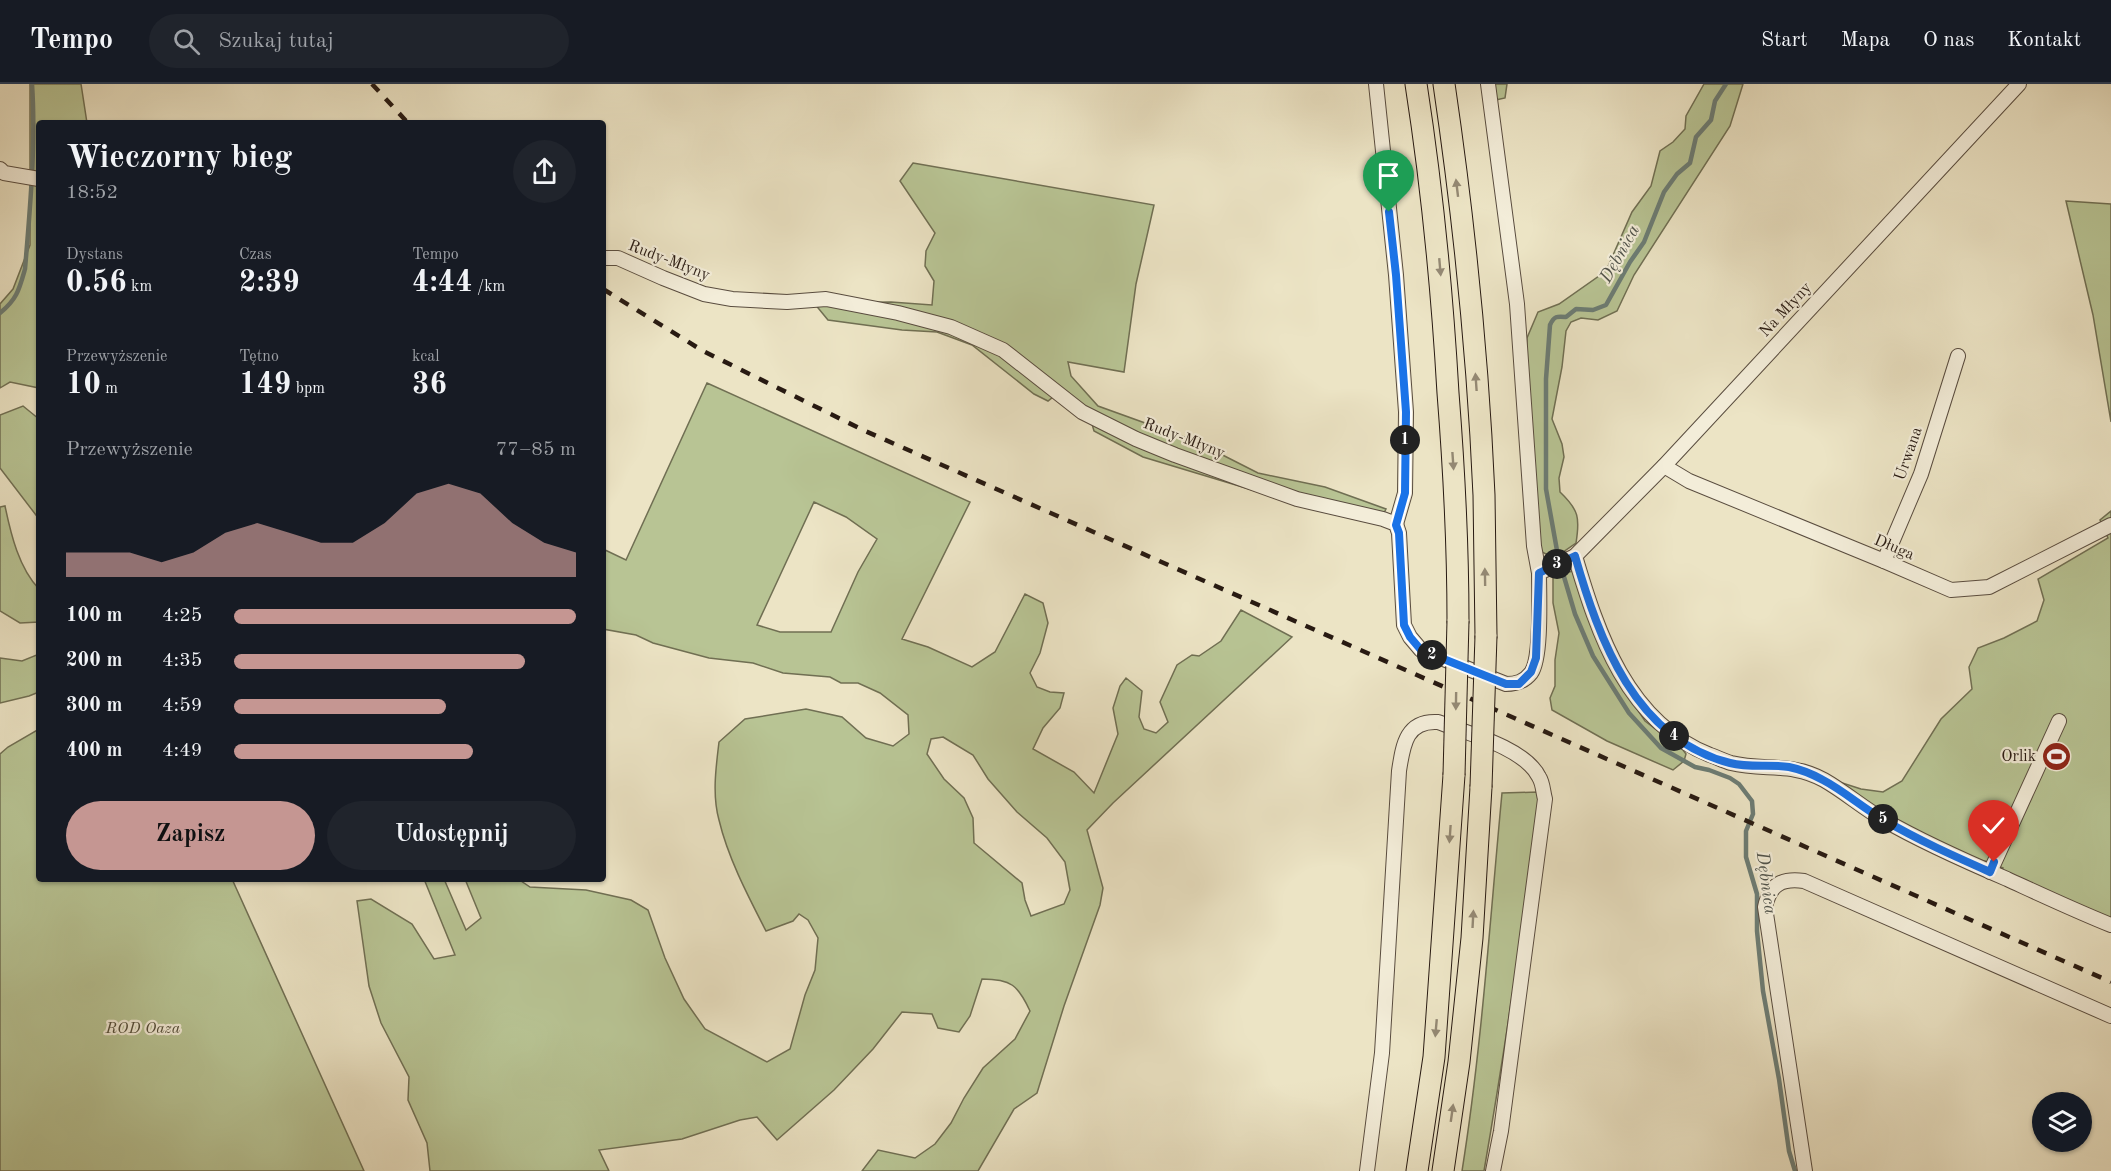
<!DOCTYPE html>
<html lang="pl">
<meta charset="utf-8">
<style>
:root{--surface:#171b24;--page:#20242c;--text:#f1f3f6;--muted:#9ea1a6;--line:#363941;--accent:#c59692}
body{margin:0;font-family:"Old Standard TT",serif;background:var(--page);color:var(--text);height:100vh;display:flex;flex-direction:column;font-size:22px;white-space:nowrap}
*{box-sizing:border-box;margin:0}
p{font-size:20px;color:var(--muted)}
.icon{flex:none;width:33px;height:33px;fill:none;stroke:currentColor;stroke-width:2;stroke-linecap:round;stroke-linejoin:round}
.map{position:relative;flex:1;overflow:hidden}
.panel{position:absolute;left:36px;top:36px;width:570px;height:762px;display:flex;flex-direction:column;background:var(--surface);border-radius:6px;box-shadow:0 2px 4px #0004}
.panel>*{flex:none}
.buttons{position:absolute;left:2032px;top:1008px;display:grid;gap:12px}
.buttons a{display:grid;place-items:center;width:60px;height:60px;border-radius:50%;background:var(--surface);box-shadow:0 2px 4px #0004;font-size:30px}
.pin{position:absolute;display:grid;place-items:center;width:51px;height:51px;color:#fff;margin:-62px -26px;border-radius:50% 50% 50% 0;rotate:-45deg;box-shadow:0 0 6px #0007}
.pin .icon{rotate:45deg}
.km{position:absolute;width:30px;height:30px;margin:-15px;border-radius:50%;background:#222;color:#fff;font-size:16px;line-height:30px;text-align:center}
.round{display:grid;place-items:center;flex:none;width:63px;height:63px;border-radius:32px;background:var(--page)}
.overview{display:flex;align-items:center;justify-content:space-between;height:102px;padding:0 30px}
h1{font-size:33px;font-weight:700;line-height:45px}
.stats{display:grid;grid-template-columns:repeat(3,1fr);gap:9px;height:102px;padding:6px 30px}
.stats div{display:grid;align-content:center}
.stats b{font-size:30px;font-weight:700}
.stats small{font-size:16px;font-weight:400}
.stats p{font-size:16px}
.chart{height:168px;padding:12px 30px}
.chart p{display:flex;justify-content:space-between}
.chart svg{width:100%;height:108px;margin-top:6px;fill:var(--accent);opacity:.7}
.action{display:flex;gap:12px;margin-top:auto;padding:12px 30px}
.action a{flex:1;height:69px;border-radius:36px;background:var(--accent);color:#111;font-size:24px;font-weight:700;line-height:69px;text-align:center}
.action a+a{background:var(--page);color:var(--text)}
ul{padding:0 30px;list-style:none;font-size:20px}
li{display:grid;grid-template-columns:96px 72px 1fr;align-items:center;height:45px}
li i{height:15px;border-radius:8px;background:var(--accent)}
header{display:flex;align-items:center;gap:36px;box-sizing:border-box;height:84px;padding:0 30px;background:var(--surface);border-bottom:2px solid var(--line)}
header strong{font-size:28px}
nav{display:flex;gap:33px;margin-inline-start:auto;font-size:21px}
.search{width:420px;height:54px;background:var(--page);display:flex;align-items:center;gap:15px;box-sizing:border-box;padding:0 21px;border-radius:33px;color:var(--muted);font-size:22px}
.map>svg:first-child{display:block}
.green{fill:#b8c494;stroke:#706f53;stroke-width:1.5;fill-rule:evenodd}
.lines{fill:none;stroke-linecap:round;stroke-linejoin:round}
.stream{stroke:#6c7c74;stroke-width:4.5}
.minor-casing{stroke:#594c3f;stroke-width:16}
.primary-casing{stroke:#281a12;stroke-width:23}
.minor{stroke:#f3edd9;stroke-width:14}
.primary{stroke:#ece4c5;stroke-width:21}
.rail{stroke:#281a12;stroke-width:4.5;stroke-dasharray:10 10;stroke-linecap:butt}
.primary-bridge-casing{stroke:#281a12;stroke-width:23;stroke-linecap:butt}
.primary-bridge{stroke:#ece4c5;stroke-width:21}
.oneway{fill:#948974}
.route-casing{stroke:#fff;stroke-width:12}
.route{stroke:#1a73e8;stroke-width:8}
.labels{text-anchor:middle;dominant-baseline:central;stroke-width:4.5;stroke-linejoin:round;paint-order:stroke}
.street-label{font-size:16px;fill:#281a12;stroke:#f3edd9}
.poi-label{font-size:16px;fill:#281a12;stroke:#f3edd9;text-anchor:end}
.park-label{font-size:16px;font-style:italic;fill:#534d39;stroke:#f3edd9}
.water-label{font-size:18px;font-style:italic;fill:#50534b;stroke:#f3edd9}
</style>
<header>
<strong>Tempo</strong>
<div class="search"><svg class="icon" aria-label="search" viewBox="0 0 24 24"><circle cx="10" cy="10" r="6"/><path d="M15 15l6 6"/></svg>Szukaj tutaj</div>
<nav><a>Start</a><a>Mapa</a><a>O nas</a><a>Kontakt</a></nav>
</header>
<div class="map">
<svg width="2111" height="1087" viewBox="0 0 2111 1087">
<rect width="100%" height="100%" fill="#ece4c5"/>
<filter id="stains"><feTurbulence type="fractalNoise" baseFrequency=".00333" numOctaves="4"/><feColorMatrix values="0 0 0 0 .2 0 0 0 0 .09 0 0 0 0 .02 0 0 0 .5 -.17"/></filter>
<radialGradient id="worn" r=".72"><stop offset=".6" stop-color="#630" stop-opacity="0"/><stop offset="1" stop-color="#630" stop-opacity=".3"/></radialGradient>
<!-- green -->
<g class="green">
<polygon points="30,0 81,0 87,39 39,39 39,304 10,298 0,304 0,220 13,205 30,161"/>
<polygon points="1489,0 1507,0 1505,14 1491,17"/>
<path d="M1704 0H1743L1730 42 1634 191 1617 227 1598 236 1581 234 1571 238 1566 247 1562 283 1552 335 1562 360 1564 373 1559 394 1560 408C1579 426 1580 434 1576 459L1563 468 1550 472 1540 467 1526 277 1527 254 1538 228 1559 220 1606 187 1632 128 1651 102 1660 67 1673 58 1685 45 1686 32Z"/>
<polygon points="913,79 1154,121 1136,200 1124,288 1068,278 1071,292 1098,322 1195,357 1258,389 1325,403 1386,425 1381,435 1259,408 1143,373 1094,347 1090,333 1058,309 1048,317 1034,310 972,261 937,248 902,246 828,236 814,219 891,218 932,221 934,197 925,182 926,167 935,149 900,97"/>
<polygon points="2066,117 2111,120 2111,338 2093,231"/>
<path d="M707 299 970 418 902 555 928 563 972 583 995 568 1025 510 1043 519 1048 539 1040 569 1030 589 1037 603 1050 608 1064 609 1060 624 1043 644 1033 665 1074 688 1094 709 1118 650 1113 624 1120 602 1126 594 1142 607 1139 633 1144 645 1156 649 1168 638 1160 618 1177 581 1192 571 1199 572 1221 557 1241 526 1292 553 1113 719 1087 746 1103 804 1100 821 1064 922 1037 1009 1014 1025 978 1087H862L878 1066 915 1074 935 1060 951 1039 964 1014 983 984 1015 955 1030 927C1018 901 1011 895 982 895L970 932 959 948 938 944 932 930 902 928 873 965 834 1006 777 1056 757 1033 740 1036 682 1055 599 1066 609 1087H430L427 1059 408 1016 409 993 381 939 369 902 357 817 371 815 412 840 434 875 455 871 424 795H444L466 846 481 834 465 795H518L530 803 586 806 631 816 648 826 665 874 684 915 705 945 767 978 790 965 805 911 815 886 818 854 808 836 799 830 793 837 766 847C748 812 728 774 719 736 712 711 716 683 719 658L745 635 806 625 842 633 866 654 893 662 909 650 908 631 880 609 858 599H841L830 593 783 589 753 579 709 574 653 559 636 551 603 545V465L626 476ZM814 418 846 433 877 455 858 488 831 548H780L757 541ZM943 653 973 671 988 695 1017 728 1047 754 1065 778 1070 806 1064 820 1031 832 1025 816 1022 799 974 759 973 734 964 714 944 695 927 670 931 655Z"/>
<polygon points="23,322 39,335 39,435 0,384 0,331"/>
<path d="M5 422C11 451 19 484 39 505V538L20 539 0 527V423Z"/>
<polygon points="2111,427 2111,837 2001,789 2003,784 1985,777 1982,779 1919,751 1833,696 1861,705 1883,708 1902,697 1941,635 1972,605 1969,583 1978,564 2004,554 2037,537 2044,516 2038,495 2108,454 2100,436"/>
<polygon points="1574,487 1619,598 1645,637 1683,666 1686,670 1684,677 1673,686 1607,657 1552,626 1550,614 1555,602 1555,576 1559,549 1553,519 1553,491"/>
<polygon points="39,570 39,608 29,612 0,619 0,574 22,577"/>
<polygon points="39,645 39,795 232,795 364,1087 0,1087 0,670 8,663"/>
<path d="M1538 708 1539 720C1523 843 1505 965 1484 1087H1462C1482 962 1490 835 1502 709Z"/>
</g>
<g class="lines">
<!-- stream -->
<g class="stream">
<path d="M0 229C17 215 19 206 25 185 30 126 36 59 32 0"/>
<path d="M1558 472 1546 405V295L1550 241C1554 232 1557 232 1566 233L1576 225 1593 226 1606 221 1630 178 1644 158 1664 108 1677 90 1690 79 1696 53 1711 36 1715 17 1726 0"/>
<polyline points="1562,486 1575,530 1593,572 1629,629 1661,664 1695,683 1709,686 1730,694 1739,700 1752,717 1753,730 1746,747 1746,773 1757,810 1757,847 1763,907 1779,995 1789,1067 1795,1087"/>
</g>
<defs>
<g id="minor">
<polyline points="1376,0 1396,191 1406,328 1405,409 1396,440"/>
<polyline points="1488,0 1517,220 1534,462 1539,489"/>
<polyline points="0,85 4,89 39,95"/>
<path d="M603 174H618L663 194 704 210 732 215 787 218 826 215 898 229 951 243 1003 266 1082 328 1136 355 1175 371 1297 415 1383 435 1396 440 1399 449 1404 541 1410 553 1421 566 1506 600C1516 600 1524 598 1531 589 1542 574 1539 510 1539 489L1575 472 1664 382 2019 0"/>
<polyline points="1664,382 1689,397 1884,477 1951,506 1989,503 2111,441"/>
<path d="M1575 472C1598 550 1627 638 1710 671 1716 673 1724 677 1731 679 1764 687 1792 678 1824 696 1845 708 1863 724 1884 736 1924 759 1965 777 2007 795 2042 811 2076 827 2111 841"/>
<polyline points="1884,477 1921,390 1958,272"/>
<polyline points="1990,788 2059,637"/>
<path d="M1367 1087 1382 969 1399 687C1403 661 1406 636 1438 638 1467 649 1525 664 1539 693 1543 699 1543 708 1545 715L1501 1047 1493 1087"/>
<path d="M1805 1087 1765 823C1770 800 1782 794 1804 797L2111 932"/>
</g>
<g id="primary">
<path d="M1416 0C1432 103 1442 205 1448 309 1454 385 1458 461 1458 537"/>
<path d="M1444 0C1464 136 1478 274 1484 411 1485 458 1485 505 1486 552"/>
<polyline points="1417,1087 1434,973 1454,691"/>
<polyline points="1443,1087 1459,978 1472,854 1481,703"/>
</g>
</defs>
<!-- minor casing -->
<use href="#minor" class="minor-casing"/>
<!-- primary casing -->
<use href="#primary" class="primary-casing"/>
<!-- minor -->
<use href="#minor" class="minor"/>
<!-- primary -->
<use href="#primary" class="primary"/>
<!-- rail -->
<g class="rail">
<polyline points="372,0 408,39"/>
<polyline points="603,205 703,267 863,346 2111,898"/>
</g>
<defs>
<g id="primary-bridge">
<polyline points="1454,691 1458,537"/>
<polyline points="1481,703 1486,552"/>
</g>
</defs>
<!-- primary-bridge casing -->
<use href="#primary-bridge" class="primary-bridge-casing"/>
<!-- primary-bridge -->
<use href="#primary-bridge" class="primary-bridge"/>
</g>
<!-- one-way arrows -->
<defs><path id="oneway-solid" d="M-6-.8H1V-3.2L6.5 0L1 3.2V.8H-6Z" transform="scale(1.5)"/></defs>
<g class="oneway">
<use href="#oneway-solid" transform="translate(1457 104) rotate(-97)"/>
<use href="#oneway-solid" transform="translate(1440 183) rotate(85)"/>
<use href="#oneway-solid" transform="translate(1476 298) rotate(-94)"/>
<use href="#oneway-solid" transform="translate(1453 377) rotate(86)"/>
<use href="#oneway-solid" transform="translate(1485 493) rotate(-91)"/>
<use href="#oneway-solid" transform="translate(1456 617) rotate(91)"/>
<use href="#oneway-solid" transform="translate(1450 750) rotate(94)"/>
<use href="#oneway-solid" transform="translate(1473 835) rotate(-87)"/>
<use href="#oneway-solid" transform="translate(1436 944) rotate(95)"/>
<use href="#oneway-solid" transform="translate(1452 1029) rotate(-82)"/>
</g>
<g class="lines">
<defs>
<path id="route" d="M1389 128 1396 191 1406 328 1405 409 1396 441 1399 449 1404 541 1410 553 1421 566 1506 600H1519L1531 588 1536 574 1539 489 1575 472C1599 556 1635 655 1730 679 1750 684 1770 680 1789 683 1799 685 1814 691 1823 696 1844 707 1863 724 1884 736 1918 756 1954 772 1990 788L1994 778"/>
</defs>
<!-- route casing -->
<use href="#route" class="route-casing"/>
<!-- route -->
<use href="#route" class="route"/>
</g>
<!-- icons -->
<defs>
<symbol id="stadium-disc" viewBox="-11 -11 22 22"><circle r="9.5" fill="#8f2418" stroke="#f3edd9"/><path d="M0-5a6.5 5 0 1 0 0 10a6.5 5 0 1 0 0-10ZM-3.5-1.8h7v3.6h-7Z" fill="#fff"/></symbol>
</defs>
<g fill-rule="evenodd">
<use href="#stadium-disc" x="2040" y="656" width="33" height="33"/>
</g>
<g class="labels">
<!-- street labels -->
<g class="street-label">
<text transform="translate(669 177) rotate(21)">Rudy-Młyny</text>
<text transform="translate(1786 226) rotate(-47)">Na Młyny</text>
<text transform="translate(1184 355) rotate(21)">Rudy-Młyny</text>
<text transform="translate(1909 370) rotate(-71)">Urwana</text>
<text transform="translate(1894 464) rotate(23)">Długa</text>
</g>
<!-- poi labels -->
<g class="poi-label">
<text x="2036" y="673">Orlik</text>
</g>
<!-- park labels -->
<g class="park-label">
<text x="143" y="945">ROD Oaza</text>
</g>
<!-- water labels -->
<g class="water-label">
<text transform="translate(1620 170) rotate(-61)">Dębnica</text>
<text transform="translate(1766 799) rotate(82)">Dębnica</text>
</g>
</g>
<rect width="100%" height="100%" filter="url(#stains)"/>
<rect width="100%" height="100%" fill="url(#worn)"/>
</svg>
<div class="buttons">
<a><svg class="icon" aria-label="layers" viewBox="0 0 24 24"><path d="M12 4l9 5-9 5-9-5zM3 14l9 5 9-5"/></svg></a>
</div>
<div class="pin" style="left:1389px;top:128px;background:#1e9e55"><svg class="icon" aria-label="arrive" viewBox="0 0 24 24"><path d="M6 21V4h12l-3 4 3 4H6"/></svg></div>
<div class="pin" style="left:1994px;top:778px;background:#d93025"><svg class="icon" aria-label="check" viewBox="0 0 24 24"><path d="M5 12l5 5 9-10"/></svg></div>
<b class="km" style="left:1405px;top:356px">1</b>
<b class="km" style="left:1432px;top:571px">2</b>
<b class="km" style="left:1557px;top:480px">3</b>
<b class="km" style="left:1674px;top:652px">4</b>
<b class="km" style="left:1883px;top:735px">5</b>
<section class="panel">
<div class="overview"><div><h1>Wieczorny bieg</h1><p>18:52</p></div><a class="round"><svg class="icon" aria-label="share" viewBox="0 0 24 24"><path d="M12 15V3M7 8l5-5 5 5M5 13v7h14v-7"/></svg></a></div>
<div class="stats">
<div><p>Dystans</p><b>0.56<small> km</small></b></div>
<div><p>Czas</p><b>2:39</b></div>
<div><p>Tempo</p><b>4:44<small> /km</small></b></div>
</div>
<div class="stats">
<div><p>Przewyższenie</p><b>10<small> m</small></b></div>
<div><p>Tętno</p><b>149<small> bpm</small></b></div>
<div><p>kcal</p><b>36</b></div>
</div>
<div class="chart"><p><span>Przewyższenie</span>77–85 m</p>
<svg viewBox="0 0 160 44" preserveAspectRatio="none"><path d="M0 44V34L10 34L20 34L30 38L40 34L50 26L60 22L70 26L80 30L90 30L100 22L110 10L120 6L130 10L140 22L150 30L160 34V44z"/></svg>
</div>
<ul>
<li><b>100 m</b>4:25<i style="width:100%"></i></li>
<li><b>200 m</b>4:35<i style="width:85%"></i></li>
<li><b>300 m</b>4:59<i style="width:62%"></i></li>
<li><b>400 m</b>4:49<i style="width:70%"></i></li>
</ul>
<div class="action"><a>Zapisz</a><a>Udostępnij</a></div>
</section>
</div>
